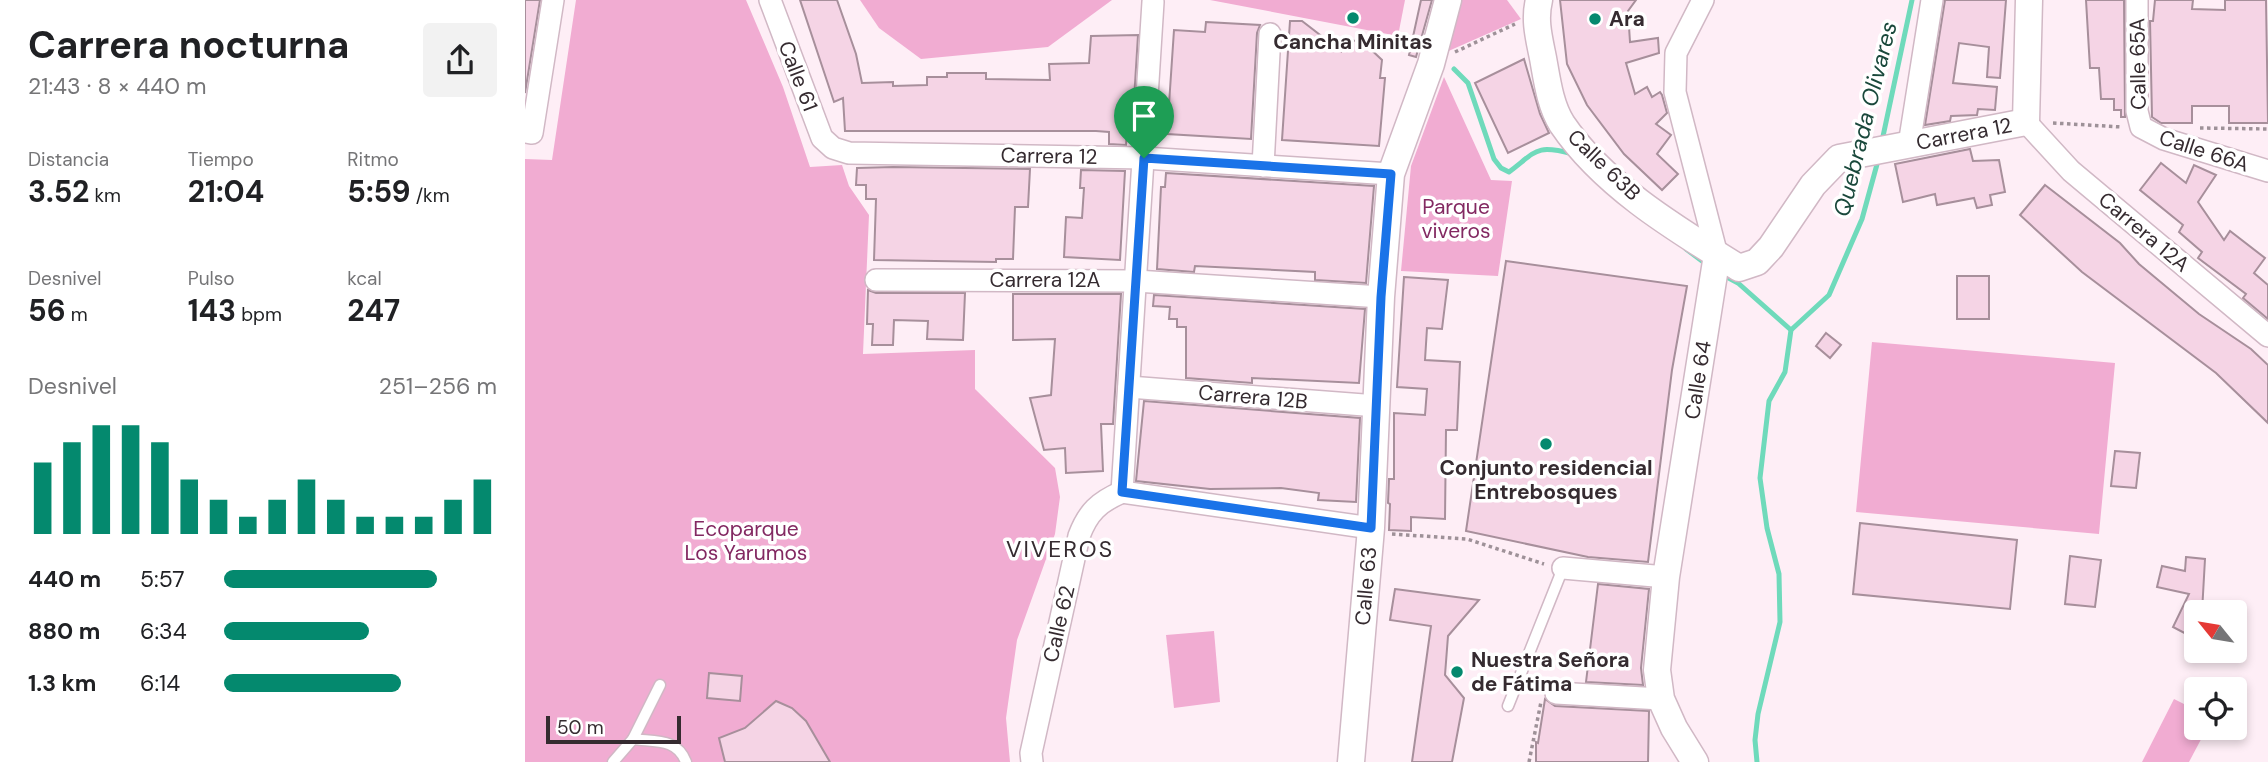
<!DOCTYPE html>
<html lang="es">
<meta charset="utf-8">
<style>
:root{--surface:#fff;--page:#f2f2f2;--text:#202124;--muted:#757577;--accent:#04896e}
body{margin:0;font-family:"DM Sans",sans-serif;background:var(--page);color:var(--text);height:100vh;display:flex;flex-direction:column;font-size:26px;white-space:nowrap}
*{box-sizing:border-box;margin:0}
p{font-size:23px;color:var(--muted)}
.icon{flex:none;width:38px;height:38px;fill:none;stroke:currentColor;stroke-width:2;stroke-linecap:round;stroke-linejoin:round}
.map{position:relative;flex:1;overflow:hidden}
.details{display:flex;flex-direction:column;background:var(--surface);width:525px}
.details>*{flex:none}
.needle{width:46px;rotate:300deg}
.controls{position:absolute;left:1659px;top:600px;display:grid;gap:14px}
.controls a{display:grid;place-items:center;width:63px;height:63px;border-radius:7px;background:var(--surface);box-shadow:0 4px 10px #0003;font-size:35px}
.scale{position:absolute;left:21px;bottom:18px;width:135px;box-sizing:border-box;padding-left:7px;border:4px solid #352b30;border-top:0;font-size:19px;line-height:24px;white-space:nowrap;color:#352b30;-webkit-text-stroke:5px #fff;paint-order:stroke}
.pin{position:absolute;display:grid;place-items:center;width:60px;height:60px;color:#fff;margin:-72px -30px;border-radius:50% 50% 50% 0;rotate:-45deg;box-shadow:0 0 7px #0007}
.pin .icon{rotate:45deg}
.round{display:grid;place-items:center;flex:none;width:74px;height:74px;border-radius:7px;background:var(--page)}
.head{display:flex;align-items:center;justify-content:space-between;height:119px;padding:0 28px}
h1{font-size:38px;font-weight:700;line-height:52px}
.stats{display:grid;grid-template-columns:repeat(3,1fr);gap:10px;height:119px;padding:7px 28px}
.stats div{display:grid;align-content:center}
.stats b{font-size:30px;font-weight:700}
.stats small{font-size:19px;font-weight:400}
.stats p{font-size:19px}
.chart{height:196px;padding:14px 28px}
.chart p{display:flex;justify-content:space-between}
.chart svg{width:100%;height:126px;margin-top:7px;stroke:var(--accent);stroke-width:6}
ul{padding:0 28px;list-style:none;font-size:23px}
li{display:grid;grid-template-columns:112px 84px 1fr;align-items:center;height:52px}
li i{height:18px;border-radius:9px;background:var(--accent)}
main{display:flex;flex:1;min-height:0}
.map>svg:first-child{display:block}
.green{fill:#f1acd2}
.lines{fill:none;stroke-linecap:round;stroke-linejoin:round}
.stream{stroke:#6fdabb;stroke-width:5}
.building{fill:#f5d4e5;stroke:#a78f9b;stroke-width:2}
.service-casing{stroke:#d1b8c5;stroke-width:13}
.minor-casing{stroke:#d1b8c5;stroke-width:24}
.tertiary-casing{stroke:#d1b8c5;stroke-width:29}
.path{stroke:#9e9198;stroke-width:3.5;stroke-dasharray:3.5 3.5;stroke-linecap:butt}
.service{stroke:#fff;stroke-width:10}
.minor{stroke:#fff;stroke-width:21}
.tertiary{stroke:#fff;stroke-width:26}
.route-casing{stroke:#fff;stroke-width:14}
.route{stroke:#1a73e8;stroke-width:9}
.poi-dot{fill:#04896e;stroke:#fff;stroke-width:2.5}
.labels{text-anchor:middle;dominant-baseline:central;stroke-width:7;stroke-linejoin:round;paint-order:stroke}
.poi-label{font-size:21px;font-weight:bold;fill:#352b30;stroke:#fff;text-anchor:start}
.street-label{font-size:21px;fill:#352b30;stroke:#fff}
.park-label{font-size:21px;fill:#832962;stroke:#fff}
.water-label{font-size:23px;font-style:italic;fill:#19483b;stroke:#fff}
.neighbourhood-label{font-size:23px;letter-spacing:2px;fill:#352b30;stroke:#fff}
</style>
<main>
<section class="details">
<div class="head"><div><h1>Carrera nocturna</h1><p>21:43 · 8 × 440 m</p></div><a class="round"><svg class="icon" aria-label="share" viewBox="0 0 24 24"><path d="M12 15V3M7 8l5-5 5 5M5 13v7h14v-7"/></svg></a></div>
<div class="stats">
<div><p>Distancia</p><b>3.52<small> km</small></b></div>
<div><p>Tiempo</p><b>21:04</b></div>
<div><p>Ritmo</p><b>5:59<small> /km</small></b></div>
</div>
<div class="stats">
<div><p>Desnivel</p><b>56<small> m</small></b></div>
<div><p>Pulso</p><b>143<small> bpm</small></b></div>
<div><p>kcal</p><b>247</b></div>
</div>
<div class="chart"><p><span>Desnivel</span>251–256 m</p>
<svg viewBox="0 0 160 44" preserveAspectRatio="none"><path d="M5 44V19M15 44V12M25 44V6M35 44V6M45 44V12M55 44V25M65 44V32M75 44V38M85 44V32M95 44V25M105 44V32M115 44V38M125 44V38M135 44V38M145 44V32M155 44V25"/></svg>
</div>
<ul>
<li><b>440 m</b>5:57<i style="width:78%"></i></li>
<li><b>880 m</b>6:34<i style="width:53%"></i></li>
<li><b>1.3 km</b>6:14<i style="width:65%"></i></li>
</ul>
</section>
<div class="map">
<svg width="1743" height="762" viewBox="0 0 1743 762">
<rect width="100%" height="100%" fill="#feeef6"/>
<!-- green -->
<g class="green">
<polygon points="51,0 221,0 258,87 285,167 317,165 324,186 344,215 338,354 450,350 450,389 530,468 535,497 530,534 492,640 481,718 485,762 0,762 0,159 27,160"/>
<polygon points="335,0 587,0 523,47 396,59 354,28"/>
<polygon points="685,0 880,0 873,36"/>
<polygon points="934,0 982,0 996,19 919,53"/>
<polygon points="919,77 966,180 987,181 973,276 876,271 886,166"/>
<polygon points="1347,342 1590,363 1574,534 1331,512"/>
<polygon points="689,631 695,702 649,708 641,635"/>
<polygon points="1649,699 1671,710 1671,728 1682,728 1664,762 1617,762"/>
</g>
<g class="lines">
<!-- stream -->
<g class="stream">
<path d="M929 69 943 83 969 159 976 168 984 172C1012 151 1010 144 1048 154"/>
<polyline points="1357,141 1387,0"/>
<polyline points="1161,249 1181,264"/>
<polyline points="1198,275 1213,283 1266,330"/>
<polyline points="1232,762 1230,740 1233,714 1255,622 1254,574 1242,528 1235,478 1244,401 1260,372 1266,330 1304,295 1337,219 1354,157"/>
</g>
</g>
<!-- building -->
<g class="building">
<polygon points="0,0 15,0 0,93"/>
<polygon points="275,0 312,0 331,54 337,83 368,82 368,86 402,85 402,77 422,77 422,73 461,73 461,79 525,80 524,64 564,63 566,36 613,35 607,132 602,132 601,145 584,144 584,132 571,131 320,131 318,98 309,102"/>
<polygon points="896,0 907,0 891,57 884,55"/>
<polygon points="1035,0 1111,0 1103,11 1105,42 1133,38 1134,53 1101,63 1110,94 1122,87 1127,97 1135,92 1137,95 1142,113 1131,124 1146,135 1132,154 1153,174 1137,190 1099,154 1062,105 1042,64"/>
<polygon points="1420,0 1481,0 1475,78 1462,77 1464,47 1434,43 1428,83 1472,87 1470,110 1453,109 1452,115 1426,116 1425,121 1400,125"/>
<polygon points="1561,0 1599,0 1600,117 1596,117 1596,110 1589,110 1589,99 1576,99 1574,68 1565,68"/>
<polygon points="1630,0 1668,0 1667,9 1700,10 1700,0 1741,0 1743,123 1704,123 1704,106 1667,106 1667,123 1636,123 1627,117 1625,21 1628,21"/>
<polygon points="765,21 777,21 816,51 817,38 839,43 857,60 855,78 860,78 854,146 757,140"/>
<polygon points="681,22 735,25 732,33 726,139 642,134 649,30 680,32"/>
<polygon points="999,59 1015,114 1024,133 983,153 950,83"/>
<polygon points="1445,149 1448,161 1474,160 1480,192 1465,195 1467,205 1452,208 1449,198 1412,205 1410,194 1378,202 1370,164"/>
<polygon points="1636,163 1661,183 1669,165 1691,175 1673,202 1699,240 1705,231 1740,258 1729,273 1743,285 1743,319 1718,298 1721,294 1673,258 1677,252 1654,232 1658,225 1615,190"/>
<polygon points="368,167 505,169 503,207 490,207 488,259 471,259 471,262 349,260 351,199 341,199 341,185 331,185 332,168"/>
<polygon points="556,170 600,171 595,260 539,257 541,217 557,218 559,188 555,188"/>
<polygon points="641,173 849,186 841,283 790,280 790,272 670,266 669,272 632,269 636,187 640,187"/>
<polygon points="1520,185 1595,243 1614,264 1674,314 1726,349 1743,365 1743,423 1691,373 1557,272 1495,215"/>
<polygon points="981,261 1162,286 1147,370 1123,562 1063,557 941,531"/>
<rect x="1432" y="276" width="32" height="43"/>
<polygon points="879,277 923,280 917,329 902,328 900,360 935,362 932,430 921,430 920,519 886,517 886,531 864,530 865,504 863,503 864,479 869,479 869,413 900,415 902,389 872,387"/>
<polygon points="343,290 351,293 440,293 438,340 402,339 403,321 369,320 368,345 347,345 348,324 342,324"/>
<polygon points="488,294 596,294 588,424 576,424 578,471 541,473 540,448 519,450 505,398 526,395 530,339 488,340"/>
<polygon points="629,295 840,309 834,383 727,378 727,383 661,378 661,327 652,327 652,319 644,319 645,307 628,306"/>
<polygon points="1301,333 1316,345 1305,358 1291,346"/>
<polygon points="619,401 835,418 831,502 793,500 794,493 756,488 685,489 611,481"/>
<polygon points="1590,451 1615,453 1611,488 1586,486"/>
<polygon points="1335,523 1492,540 1485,609 1328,594"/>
<polygon points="1545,556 1576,560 1570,607 1540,604"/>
<polygon points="1661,557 1680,559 1677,612 1671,612 1671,639 1648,627 1664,594 1632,587 1637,566 1660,571"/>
<polygon points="1073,584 1124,589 1116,668 1118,685 1061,682"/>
<polygon points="870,589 954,600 923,636 920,675 939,698 927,762 887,762 906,626 865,620"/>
<polygon points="184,673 217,676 215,701 182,698"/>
<polygon points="1020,699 1030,706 1124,711 1123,762 1011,762 1011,742 1013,743"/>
<polygon points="251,701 267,708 281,721 305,762 200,762 194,738 220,728"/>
</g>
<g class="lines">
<defs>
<g id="service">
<polyline points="983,706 1038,568"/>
<path d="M108 739C130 742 152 738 161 762"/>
<polyline points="88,762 108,739 135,685"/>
</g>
<g id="minor">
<polyline points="245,0 297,138 308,148 324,153 619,158 866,174"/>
<polyline points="1178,0 1151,53 1150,92 1192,255"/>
<polyline points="1612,0 1612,111 1616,127 1639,139 1743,171"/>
<polyline points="1501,122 1546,171 1743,336"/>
<polyline points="0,132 7,133 28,0"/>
<polyline points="1384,145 1407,0"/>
<polyline points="738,166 745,34"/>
<polyline points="351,280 611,281 856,297"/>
<polyline points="604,387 852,406"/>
<polyline points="597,492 628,2"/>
<polyline points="597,492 846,528"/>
<polyline points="1038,568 1141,577"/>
<polyline points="1031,693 1136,699"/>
<path d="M507 762 506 753 554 536C563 512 574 502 597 492"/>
</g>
<g id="tertiary">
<path d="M1014 0C1009 20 1014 38 1018 58 1022 80 1025 105 1037 124 1079 186 1151 229 1214 268L1232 262 1246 247 1288 185 1314 158 1501 122 1504 0"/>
<polyline points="826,762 846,528 856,297 866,174 906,64 923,0"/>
<polyline points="1170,762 1149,728 1136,699 1132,670 1141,577 1192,255"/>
</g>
</defs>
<!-- service casing -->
<use href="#service" class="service-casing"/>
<!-- minor casing -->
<use href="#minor" class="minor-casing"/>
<!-- tertiary casing -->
<use href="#tertiary" class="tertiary-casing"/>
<!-- path -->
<g class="path">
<polyline points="930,52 990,24"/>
<polyline points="1528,123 1597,127"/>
<polyline points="1675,128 1743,129"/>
<polyline points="867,534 942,539 1019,564"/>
<polyline points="1004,762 1016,702"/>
</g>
<!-- service -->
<use href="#service" class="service"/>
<!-- minor -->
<use href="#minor" class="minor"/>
<!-- tertiary -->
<use href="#tertiary" class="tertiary"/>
</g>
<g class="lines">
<defs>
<polygon id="route" points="619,158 866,174 856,297 846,528 597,492"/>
</defs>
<!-- route casing -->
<use href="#route" class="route-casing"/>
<!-- route -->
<use href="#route" class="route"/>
</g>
<!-- markers -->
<g class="poi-dot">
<circle cx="828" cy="18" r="7"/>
<circle cx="1070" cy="19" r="7"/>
<circle cx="1021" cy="444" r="7"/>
<circle cx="932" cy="672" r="7"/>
</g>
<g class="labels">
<!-- poi labels -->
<g class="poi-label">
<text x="1084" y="19">Ara</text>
<text x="828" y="42" text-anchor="middle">Cancha Minitas</text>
<text x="1021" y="468" text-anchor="middle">Conjunto residencial<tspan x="1021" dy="24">Entrebosques</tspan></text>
<text x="946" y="660">Nuestra Señora<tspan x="946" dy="24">de Fátima</tspan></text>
</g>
<!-- street labels -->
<g class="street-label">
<text transform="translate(1613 64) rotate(-91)">Calle 65A</text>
<text transform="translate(273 76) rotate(69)">Calle 61</text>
<text transform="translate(1439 134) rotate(-11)">Carrera 12</text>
<text transform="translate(1679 151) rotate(18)">Calle 66A</text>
<text transform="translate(524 156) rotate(1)">Carrera 12</text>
<text transform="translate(1079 165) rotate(44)">Calle 63B</text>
<text transform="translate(1619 232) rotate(40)">Carrera 12A</text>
<text x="520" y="280">Carrera 12A</text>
<text transform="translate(1173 380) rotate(-81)">Calle 64</text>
<text transform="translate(728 397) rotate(5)">Carrera 12B</text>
<text transform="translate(841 586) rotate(-85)">Calle 63</text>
<text transform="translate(534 624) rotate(-77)">Calle 62</text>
</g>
<!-- park labels -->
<g class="park-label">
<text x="931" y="207">Parque<tspan x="931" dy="24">viveros</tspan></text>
<text x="221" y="529">Ecoparque<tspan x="221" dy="24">Los Yarumos</tspan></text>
</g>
<!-- water labels -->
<g class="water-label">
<text transform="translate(1340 119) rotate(-76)">Quebrada Olivares</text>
</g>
<!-- neighbourhood labels -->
<g class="neighbourhood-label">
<text x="535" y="549">VIVEROS</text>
</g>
</g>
</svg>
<div class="controls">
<a><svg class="needle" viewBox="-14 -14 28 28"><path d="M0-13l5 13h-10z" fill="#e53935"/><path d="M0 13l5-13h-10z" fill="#757577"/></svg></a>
<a><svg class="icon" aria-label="locate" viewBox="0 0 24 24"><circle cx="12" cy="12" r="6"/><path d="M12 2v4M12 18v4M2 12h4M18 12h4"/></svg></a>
</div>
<div class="scale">50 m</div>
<div class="pin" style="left:619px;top:158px;background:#1e9e55"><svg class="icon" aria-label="arrive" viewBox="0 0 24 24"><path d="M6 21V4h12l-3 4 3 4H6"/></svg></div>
</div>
</main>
